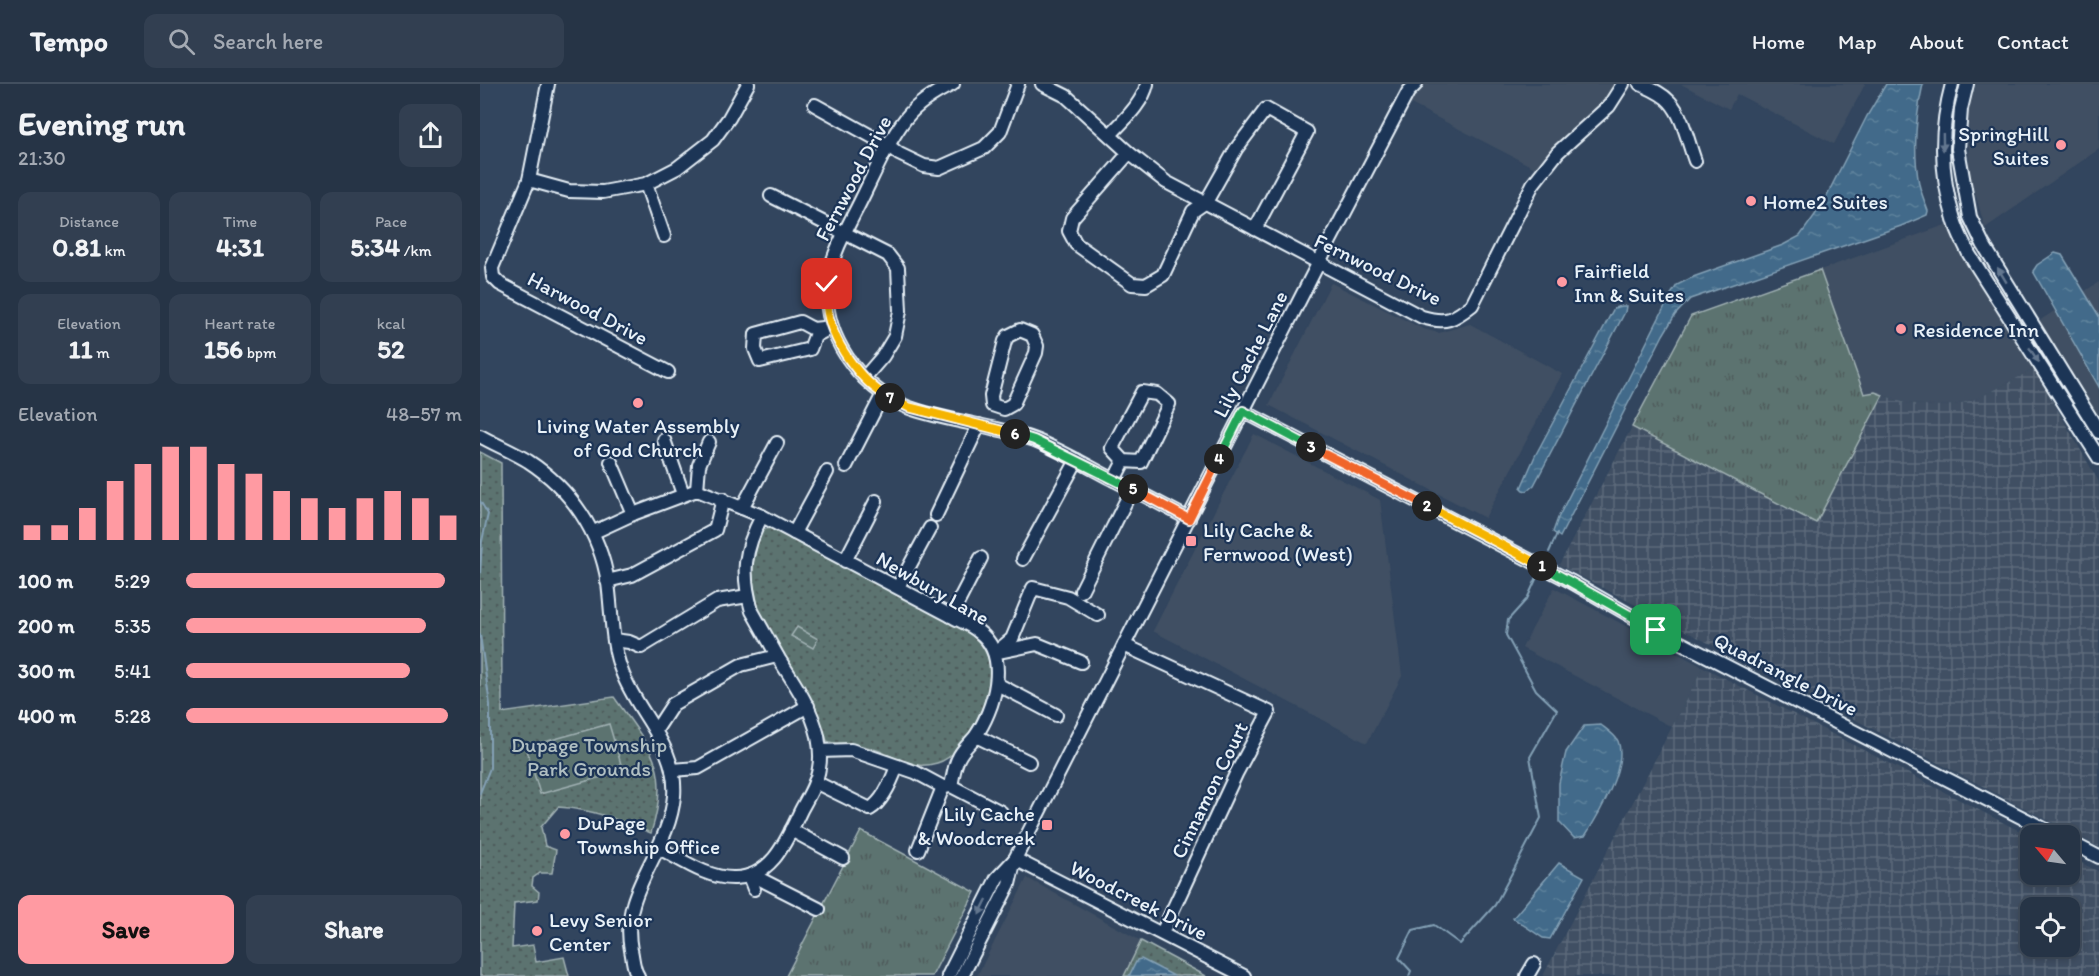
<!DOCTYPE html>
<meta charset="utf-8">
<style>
:root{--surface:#263446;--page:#323f51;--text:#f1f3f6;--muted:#a4aab3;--line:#424f5f;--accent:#ff9aa2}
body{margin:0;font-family:Itim,sans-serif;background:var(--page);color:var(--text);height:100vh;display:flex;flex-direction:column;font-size:22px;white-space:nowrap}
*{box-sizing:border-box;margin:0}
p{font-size:20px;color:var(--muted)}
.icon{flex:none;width:33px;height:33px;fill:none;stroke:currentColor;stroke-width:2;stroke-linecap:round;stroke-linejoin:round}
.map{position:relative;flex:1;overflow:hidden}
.side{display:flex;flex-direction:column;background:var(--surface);width:480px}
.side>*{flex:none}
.needle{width:39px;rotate:299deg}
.controls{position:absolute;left:1540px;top:741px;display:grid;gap:12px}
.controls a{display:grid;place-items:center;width:60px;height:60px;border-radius:12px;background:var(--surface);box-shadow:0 3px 9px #0003,0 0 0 2px var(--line);font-size:30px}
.pin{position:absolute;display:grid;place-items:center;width:51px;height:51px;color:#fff;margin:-26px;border-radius:12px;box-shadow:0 3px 9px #0006}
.km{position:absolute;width:30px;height:30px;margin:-15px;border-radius:50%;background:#222;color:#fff;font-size:16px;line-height:30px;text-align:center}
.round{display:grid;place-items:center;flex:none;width:63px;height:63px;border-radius:12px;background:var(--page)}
.headline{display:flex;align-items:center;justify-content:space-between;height:102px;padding:0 18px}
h1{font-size:33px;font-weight:700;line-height:45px}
.stats{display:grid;grid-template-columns:repeat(3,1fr);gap:9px;height:102px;padding:6px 18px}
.stats div{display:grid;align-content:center;border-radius:12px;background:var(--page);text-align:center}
.stats b{font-size:26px;font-weight:700}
.stats small{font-size:16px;font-weight:400}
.stats p{font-size:16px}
.chart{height:168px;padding:12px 18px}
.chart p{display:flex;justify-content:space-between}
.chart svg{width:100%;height:108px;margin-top:6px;stroke:var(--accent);stroke-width:6}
.cta{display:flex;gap:12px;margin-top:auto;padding:12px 18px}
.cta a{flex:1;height:69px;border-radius:12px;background:var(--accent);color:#111;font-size:24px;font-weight:700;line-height:69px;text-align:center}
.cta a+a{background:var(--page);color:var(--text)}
ul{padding:0 18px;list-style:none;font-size:20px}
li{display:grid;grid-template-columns:96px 72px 1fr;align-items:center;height:45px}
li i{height:15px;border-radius:8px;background:var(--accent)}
header{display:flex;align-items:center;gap:36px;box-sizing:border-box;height:84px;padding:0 30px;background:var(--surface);border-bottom:2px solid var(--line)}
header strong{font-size:28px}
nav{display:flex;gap:33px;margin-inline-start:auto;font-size:21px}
.search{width:420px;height:54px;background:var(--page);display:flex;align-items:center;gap:15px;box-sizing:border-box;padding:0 21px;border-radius:12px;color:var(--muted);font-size:22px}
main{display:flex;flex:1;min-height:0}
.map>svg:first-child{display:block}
.built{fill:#415063}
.industrial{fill:url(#industrial-grid);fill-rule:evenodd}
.grass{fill:url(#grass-tufts);stroke:#a2b2b4;stroke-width:1.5}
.park{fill:url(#park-dots);stroke:#a2b2b4;stroke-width:1.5}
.pitch{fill:#5b7370;stroke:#a2b2b4;stroke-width:1.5}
.water{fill:url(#water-ripples);stroke:#84a1b6;stroke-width:1.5}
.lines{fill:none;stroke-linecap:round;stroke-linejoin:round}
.stream{stroke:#84a1b6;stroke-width:2}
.minor-casing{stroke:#e8f1f8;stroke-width:16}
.minor{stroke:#1d3557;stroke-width:12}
.oneway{fill:#64778f}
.split-1-casing{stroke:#fff;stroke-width:12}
.split-2-casing{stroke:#fff;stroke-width:12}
.split-3-casing{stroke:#fff;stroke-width:12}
.split-4-casing{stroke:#fff;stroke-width:12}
.split-5-casing{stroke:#fff;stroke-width:12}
.split-6-casing{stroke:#fff;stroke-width:12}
.split-7-casing{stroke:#fff;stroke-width:12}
.split-8-casing{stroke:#fff;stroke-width:12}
.split-1{stroke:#22a559;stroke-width:8}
.split-2{stroke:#f5b400;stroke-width:8}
.split-3{stroke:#f0652b;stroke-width:8}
.split-4{stroke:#22a559;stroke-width:8}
.split-5{stroke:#f0652b;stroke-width:8}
.split-6{stroke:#22a559;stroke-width:8}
.split-7{stroke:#f5b400;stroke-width:8}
.split-8{stroke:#f5b400;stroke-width:8}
.poi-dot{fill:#ff9aa2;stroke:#1d3557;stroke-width:2}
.labels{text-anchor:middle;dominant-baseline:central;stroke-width:4.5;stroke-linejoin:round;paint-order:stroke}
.poi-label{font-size:21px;fill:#e8f1f8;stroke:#1d3557;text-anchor:start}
.street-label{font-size:21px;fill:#e8f1f8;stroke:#1d3557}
.park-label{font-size:21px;fill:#b0bfc2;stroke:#1d3557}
</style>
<header>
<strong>Tempo</strong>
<div class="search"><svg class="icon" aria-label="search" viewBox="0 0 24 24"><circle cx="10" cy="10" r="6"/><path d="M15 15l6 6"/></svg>Search here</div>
<nav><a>Home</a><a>Map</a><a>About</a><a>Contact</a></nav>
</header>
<main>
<section class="side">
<div class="headline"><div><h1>Evening run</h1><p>21:30</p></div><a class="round"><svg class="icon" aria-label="share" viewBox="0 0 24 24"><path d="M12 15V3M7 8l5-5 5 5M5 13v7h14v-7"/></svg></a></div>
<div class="stats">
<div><p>Distance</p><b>0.81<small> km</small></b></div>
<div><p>Time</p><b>4:31</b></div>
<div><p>Pace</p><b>5:34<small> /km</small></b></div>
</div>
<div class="stats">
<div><p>Elevation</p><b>11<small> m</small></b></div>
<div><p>Heart rate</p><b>156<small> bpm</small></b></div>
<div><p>kcal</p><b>52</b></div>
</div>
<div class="chart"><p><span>Elevation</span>48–57 m</p>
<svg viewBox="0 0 160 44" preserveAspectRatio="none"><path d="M5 44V38M15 44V38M25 44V31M35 44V20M45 44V13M55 44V6M65 44V6M75 44V13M85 44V17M95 44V24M105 44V27M115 44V31M125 44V27M135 44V24M145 44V27M155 44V34"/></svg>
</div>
<ul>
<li><b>100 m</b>5:29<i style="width:94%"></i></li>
<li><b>200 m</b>5:35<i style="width:87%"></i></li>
<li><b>300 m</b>5:41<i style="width:81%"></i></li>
<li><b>400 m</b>5:28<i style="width:95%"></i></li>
</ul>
<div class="cta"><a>Save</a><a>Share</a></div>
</section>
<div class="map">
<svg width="1619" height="892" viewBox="0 0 1619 892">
<defs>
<pattern id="industrial-grid" width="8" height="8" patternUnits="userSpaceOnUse" patternTransform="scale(1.5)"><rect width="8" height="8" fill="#415063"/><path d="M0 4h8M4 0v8" fill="none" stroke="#5c6a7a"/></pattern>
<pattern id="grass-tufts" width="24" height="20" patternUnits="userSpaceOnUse" patternTransform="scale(1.5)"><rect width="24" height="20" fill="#5b7370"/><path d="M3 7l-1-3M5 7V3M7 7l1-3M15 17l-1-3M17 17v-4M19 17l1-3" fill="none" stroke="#4f5b5b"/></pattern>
<pattern id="park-dots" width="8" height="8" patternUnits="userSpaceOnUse" patternTransform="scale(1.5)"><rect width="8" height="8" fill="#5b7370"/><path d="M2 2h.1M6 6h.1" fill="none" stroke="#4f5b5b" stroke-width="1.8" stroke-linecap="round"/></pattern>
<pattern id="water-ripples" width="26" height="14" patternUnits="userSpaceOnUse" patternTransform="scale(1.5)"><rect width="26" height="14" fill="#426b8a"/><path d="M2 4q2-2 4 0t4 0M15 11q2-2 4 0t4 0" fill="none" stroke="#5d819b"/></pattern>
</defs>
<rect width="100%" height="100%" fill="#32455e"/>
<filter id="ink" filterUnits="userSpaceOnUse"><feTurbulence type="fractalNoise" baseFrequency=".0167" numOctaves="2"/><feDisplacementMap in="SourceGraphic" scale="12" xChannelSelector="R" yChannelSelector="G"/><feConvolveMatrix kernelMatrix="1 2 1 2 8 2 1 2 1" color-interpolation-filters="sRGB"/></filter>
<g filter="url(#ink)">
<!-- built -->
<g class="built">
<polygon points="940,0 1135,0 1122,21 1055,84 929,19"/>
<polygon points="1201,0 1385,0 1354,60 1257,10 1249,25"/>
<polygon points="1496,0 1619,0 1619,65 1505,144 1489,88 1488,29"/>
<polygon points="1471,139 1508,209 1554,285 1499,314 1475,321 1454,322 1425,319 1395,308 1384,311 1340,186"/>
<polygon points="1619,198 1619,336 1559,237"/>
<polygon points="851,199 943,245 959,249 990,240 1082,290 1005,434 789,321"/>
<polygon points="774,350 900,416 922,592 887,659 673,547"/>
<polygon points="1074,504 1223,583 1192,643 1042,564"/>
<polygon points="547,794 661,857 644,892 497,892"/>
</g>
<!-- industrial -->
<g class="industrial">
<polygon points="1554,285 1619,398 1619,763 1079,481 1152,343 1335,439 1403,311 1425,319 1454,322 1475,321 1499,314"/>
<path d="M1223 583 1551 753V790H1590V773L1619 788V892H1063ZM1551 824H1590V862H1551Z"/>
</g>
<!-- grass -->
<g class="grass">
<polygon points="1340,186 1384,310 1395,308 1403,311 1336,439 1152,343 1211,232"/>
<polygon points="381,747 495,808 452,892 306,892"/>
</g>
<!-- park -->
<g class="park">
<path d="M0 368 21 379 22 629 134 613C170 664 192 684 171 749 140 736 112 725 78 723L61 743 65 762 76 766 72 789H60L53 794 52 802 59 808 58 816 34 819 32 864 53 861 56 878 84 873 89 892H0Z"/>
<path d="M292 444 471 538C486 547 500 554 507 571 520 600 488 671 457 679 427 688 414 669 387 663 374 660 359 663 347 657L342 642 328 616 279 527 271 488 280 449 285 445Z"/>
<polygon points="661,857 726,892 644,892"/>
</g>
<!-- pitch -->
<g class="pitch">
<polygon points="317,543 338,555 333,564 311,552"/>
<polygon points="129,640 143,687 60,710 46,663"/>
</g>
<!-- water -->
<g class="water">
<path d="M1406 0H1443C1436 31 1433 68 1439 100 1441 109 1445 118 1448 127L1447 131 1421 142 1210 215 1195 231 1183 251 1080 453 1073 448 1078 434 1190 212 1197 201 1213 193 1303 161 1320 152 1342 121 1387 32Z"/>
<polygon points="1575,169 1582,171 1619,232 1619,303 1553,187 1557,181"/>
<polygon points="1142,222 1146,222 1145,228 1054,401 1047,407 1043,406 1041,404 1055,372 1124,243 1134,224"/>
<path d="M1121 641C1126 645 1135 651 1138 657 1148 681 1118 732 1105 752L1094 754 1079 738V699L1086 668 1104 642Z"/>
<polygon points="1079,779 1104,793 1070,855 1063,854 1033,834"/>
<polygon points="661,875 694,892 649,892 657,876"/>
</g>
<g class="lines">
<!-- stream -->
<g class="stream">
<polyline points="0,417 8,430 2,457 0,492"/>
<polyline points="1069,468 1077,450"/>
<polyline points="0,551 10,621 10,684 0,709"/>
<polyline points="929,892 931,887 919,874 933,846 954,841 980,860 1015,821 1061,734 1050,673 1077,626 1056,606 1026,551 1028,536 1047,515 1057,493"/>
</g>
<defs>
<g id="minor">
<polyline points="68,0 49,96 12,184 13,193 20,200 188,288"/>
<path d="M473 0C456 8 438 19 426 34 405 61 390 100 374 130 363 152 351 173 348 198 340 250 380 304 427 323 467 338 515 341 555 356 582 367 607 382 632 395 658 408 683 421 709 435"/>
<path d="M562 0 586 12 649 69 686 98 942 233C966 240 973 236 992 221L1053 100 1078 68 1129 22 1143 0"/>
<path d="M1160 0C1171 5 1182 9 1190 18 1203 32 1208 58 1215 77"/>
<path d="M1472 0C1460 44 1460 91 1474 135 1477 147 1484 159 1489 170L1619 374"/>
<polyline points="1487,0 1481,25 1478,65 1490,133 1503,160 1619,348"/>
<polyline points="335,21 409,62 419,70 444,82 459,84 504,64 520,48 538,0"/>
<path d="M630 51C643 37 663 19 667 0"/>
<polyline points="649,69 592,134 589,147 596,160 652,200 666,201 683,191 713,127 726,118 756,65 786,25 827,48 775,145"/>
<polyline points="49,96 89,107 123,108 166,100 197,84 233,56 249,34 268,0"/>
<polyline points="166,100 184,152"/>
<polyline points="291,112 408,171 418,184 420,227 415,252 403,272 384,294"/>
<polygon points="320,238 333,245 352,243 335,252 330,265 280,277 275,265 276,250"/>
<polygon points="540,246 552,251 557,262 556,269 533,320 524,325 512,321 511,312 525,257 528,252"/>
<polyline points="763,327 1090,497 1176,546 1578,752"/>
<path d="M0 352C16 361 33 368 48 377 91 405 120 448 128 499 132 528 131 561 142 588 158 631 198 662 194 712 189 770 139 805 151 866 153 874 153 885 158 892"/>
<polyline points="184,356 203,410"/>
<polyline points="131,378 153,430"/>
<polyline points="366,382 403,310"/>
<polyline points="634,396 644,377 661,378 689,320 677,310 662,308 632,364 644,377"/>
<polyline points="217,406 219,381 229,358"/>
<polyline points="262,424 297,359"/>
<polyline points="456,431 499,341"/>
<path d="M114 448 153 430 217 406 282 432 471 532C480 537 491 541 499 548 531 572 514 626 495 653 489 660 481 667 478 675 474 683 473 693 471 702L463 703 435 688 371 666 340 667"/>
<polyline points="314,449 347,388"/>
<polyline points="543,475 597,376"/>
<polyline points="365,477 396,417"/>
<polyline points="127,497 152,491 235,446 243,415"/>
<polyline points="418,503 450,444"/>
<polyline points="601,507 652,405"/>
<polyline points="471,532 501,474"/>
<polyline points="134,556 149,558 161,563 237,517 268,512"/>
<polyline points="644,561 789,628 756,690 682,849"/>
<polyline points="519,568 557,560 601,578"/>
<polyline points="515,569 532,555 553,504 588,513 618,531"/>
<polyline points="517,600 576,631"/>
<polyline points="176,646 193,620 261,581 297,572"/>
<polyline points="496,652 549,678"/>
<polyline points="192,686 218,684 328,622"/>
<path d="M335 698 390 725C403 717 412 696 417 682"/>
<polyline points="471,702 521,728"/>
<polyline points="311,746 363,774"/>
<polyline points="1590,758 1619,773"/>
<path d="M179 764C202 776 228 795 255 794 293 793 307 755 321 726 328 713 337 699 339 684 341 674 340 663 338 652 331 623 315 600 299 575 290 559 281 543 272 527 261 489 264 466 282 432"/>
<polyline points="438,766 463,703"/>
<polyline points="535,775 764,892"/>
<polyline points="272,791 339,825"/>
<polyline points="269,792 274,805"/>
<polyline points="468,892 517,794 534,776"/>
<polyline points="482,892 529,800 535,775 839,178 928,8 936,0"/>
<polyline points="1047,892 1054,880"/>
</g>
</defs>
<!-- minor casing -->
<use href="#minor" class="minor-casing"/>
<!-- minor -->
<use href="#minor" class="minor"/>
</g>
<!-- one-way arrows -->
<defs><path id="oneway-solid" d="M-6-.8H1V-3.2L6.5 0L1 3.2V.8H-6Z" transform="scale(1.5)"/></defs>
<g class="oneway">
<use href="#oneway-solid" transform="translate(1463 58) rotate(89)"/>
<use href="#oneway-solid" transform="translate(1522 191) rotate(-121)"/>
<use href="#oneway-solid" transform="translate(1554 271) rotate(57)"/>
<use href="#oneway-solid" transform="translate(503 823) rotate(117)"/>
</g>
</g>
<g class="lines" filter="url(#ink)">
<defs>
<polyline id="split-1" points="1062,482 1176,546"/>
<polyline id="split-2" points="947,422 1062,482"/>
<polyline id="split-3" points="831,363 947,422"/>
<polyline id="split-4" points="739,375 763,327 831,363"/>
<polyline id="split-5" points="653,405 709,435 739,375"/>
<polyline id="split-6" points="535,350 554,356 653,405"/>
<polyline id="split-7" points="410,314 428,323 535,350"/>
<path id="split-8" d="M347 200C347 207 346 216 347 223 351 257 380 298 410 314"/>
</defs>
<!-- split-1 casing -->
<use href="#split-1" class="split-1-casing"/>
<!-- split-2 casing -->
<use href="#split-2" class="split-2-casing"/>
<!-- split-3 casing -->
<use href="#split-3" class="split-3-casing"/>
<!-- split-4 casing -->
<use href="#split-4" class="split-4-casing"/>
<!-- split-5 casing -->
<use href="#split-5" class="split-5-casing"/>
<!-- split-6 casing -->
<use href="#split-6" class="split-6-casing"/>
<!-- split-7 casing -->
<use href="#split-7" class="split-7-casing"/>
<!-- split-8 casing -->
<use href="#split-8" class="split-8-casing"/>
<!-- split-1 -->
<use href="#split-1" class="split-1"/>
<!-- split-2 -->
<use href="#split-2" class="split-2"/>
<!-- split-3 -->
<use href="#split-3" class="split-3"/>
<!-- split-4 -->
<use href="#split-4" class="split-4"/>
<!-- split-5 -->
<use href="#split-5" class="split-5"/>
<!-- split-6 -->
<use href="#split-6" class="split-6"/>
<!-- split-7 -->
<use href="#split-7" class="split-7"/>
<!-- split-8 -->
<use href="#split-8" class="split-8"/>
</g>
<!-- markers -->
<g class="poi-dot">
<circle cx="1581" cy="61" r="6"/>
<circle cx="1271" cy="117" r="6"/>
<circle cx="1082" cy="198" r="6"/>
<circle cx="1421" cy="245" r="6"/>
<circle cx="158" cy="319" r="6"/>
<rect x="705" y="451" width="12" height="12" rx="3"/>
<rect x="561" y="735" width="12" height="12" rx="3"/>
<circle cx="85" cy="750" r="6"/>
<circle cx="57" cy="847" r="6"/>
</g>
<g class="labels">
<!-- poi labels -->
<g class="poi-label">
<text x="1569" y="49" text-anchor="end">SpringHill<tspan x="1569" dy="24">Suites</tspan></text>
<text x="1283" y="117">Home2 Suites</text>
<text x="1094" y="186">Fairfield<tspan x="1094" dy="24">Inn &amp; Suites</tspan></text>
<text x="1433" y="245">Residence Inn</text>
<text x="158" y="341" text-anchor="middle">Living Water Assembly<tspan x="158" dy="24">of God Church</tspan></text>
<text x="723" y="445">Lily Cache &amp;<tspan x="723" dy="24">Fernwood (West)</tspan></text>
<text x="555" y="729" text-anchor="end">Lily Cache<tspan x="555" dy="24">&amp; Woodcreek</tspan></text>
<text x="97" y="738">DuPage<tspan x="97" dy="24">Township Office</tspan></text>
<text x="69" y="835">Levy Senior<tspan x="69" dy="24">Center</tspan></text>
</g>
<!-- street labels -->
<g class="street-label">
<text transform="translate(373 94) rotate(-62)">Fernwood Drive</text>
<text transform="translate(898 185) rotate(26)">Fernwood Drive</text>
<text transform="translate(108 224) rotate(28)">Harwood Drive</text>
<text transform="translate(770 270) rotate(-63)">Lily Cache Lane</text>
<text transform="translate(453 504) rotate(30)">Newbury Lane</text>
<text transform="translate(1306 590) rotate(27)">Quadrangle Drive</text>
<text transform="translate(729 706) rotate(-64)">Cinnamon Court</text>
<text transform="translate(659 816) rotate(27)">Woodcreek Drive</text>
</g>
<!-- park labels -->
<g class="park-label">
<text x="109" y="660">Dupage Township<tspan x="109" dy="24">Park Grounds</tspan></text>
</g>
</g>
</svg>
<div class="controls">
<a><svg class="needle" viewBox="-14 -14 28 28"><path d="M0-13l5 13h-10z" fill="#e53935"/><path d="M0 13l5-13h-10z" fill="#a4aab3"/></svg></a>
<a><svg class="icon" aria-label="locate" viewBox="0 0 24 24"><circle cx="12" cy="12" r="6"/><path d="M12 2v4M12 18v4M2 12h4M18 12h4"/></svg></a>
</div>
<div class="pin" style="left:1176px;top:546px;background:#1e9e55"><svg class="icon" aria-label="arrive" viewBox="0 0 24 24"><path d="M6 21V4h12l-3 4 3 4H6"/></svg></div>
<div class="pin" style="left:347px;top:200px;background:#d93025"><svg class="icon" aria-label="check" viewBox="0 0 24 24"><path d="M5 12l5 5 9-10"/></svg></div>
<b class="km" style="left:1062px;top:482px">1</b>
<b class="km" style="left:947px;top:422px">2</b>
<b class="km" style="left:831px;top:363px">3</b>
<b class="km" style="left:739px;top:375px">4</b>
<b class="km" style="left:653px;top:405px">5</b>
<b class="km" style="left:535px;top:350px">6</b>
<b class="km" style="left:410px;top:314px">7</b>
</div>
</main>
